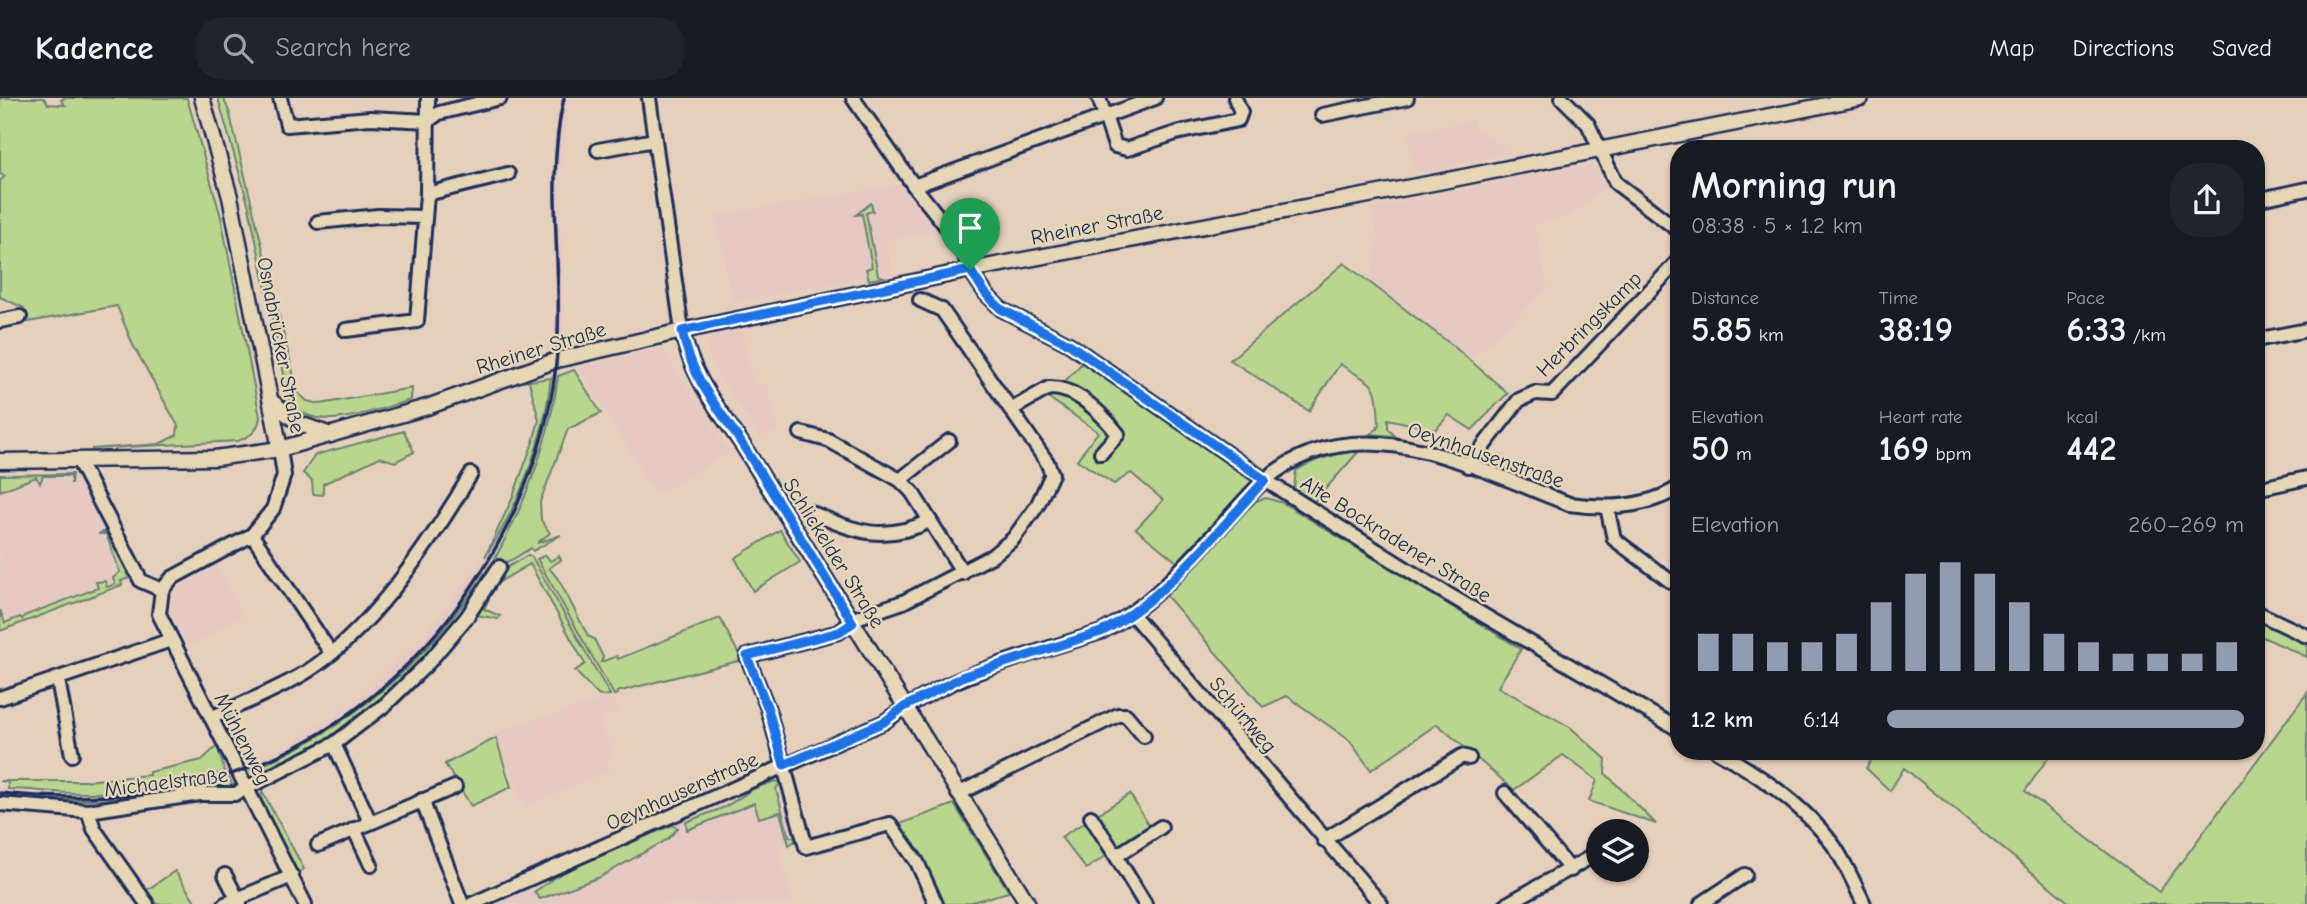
<!DOCTYPE html>
<meta charset="utf-8">
<style>
:root{--surface:#171b24;--page:#20242c;--text:#f1f3f6;--muted:#9ea1a6;--line:#363941;--accent:#919bb2}
body{margin:0;font-family:"Comic Neue",sans-serif;background:var(--page);color:var(--text);height:100vh;display:flex;flex-direction:column;font-size:26px;white-space:nowrap}
*{box-sizing:border-box;margin:0}
p{font-size:23px;color:var(--muted)}
.icon{flex:none;width:38px;height:38px;fill:none;stroke:currentColor;stroke-width:2;stroke-linecap:round;stroke-linejoin:round}
.map{position:relative;flex:1;overflow:hidden}
.sheet{position:absolute;left:1670px;top:42px;width:595px;height:620px;display:flex;flex-direction:column;background:var(--surface);border-radius:28px;box-shadow:0 2px 5px #0004}
.sheet>*{flex:none}
.buttons{position:absolute;left:1586px;top:721px;display:grid;gap:14px}
.buttons a{display:grid;place-items:center;width:63px;height:63px;border-radius:50%;background:var(--surface);box-shadow:0 2px 5px #0004;font-size:35px}
.pin{position:absolute;display:grid;place-items:center;width:60px;height:60px;color:#fff;margin:-72px -30px;border-radius:50% 50% 50% 0;rotate:-45deg;box-shadow:0 0 7px #0007}
.pin .icon{rotate:45deg}
.round{display:grid;place-items:center;flex:none;width:74px;height:74px;border-radius:28px;background:var(--page)}
.overview{display:flex;align-items:center;justify-content:space-between;height:119px;padding:0 21px}
h1{font-size:38px;font-weight:700;line-height:52px}
.metrics{display:grid;grid-template-columns:repeat(3,1fr);gap:10px;height:119px;padding:7px 21px}
.metrics div{display:grid;align-content:center}
.metrics b{font-size:35px;font-weight:700}
.metrics small{font-size:19px;font-weight:400}
.metrics p{font-size:19px}
.chart{height:196px;padding:14px 21px}
.chart p{display:flex;justify-content:space-between}
.chart svg{width:100%;height:126px;margin-top:7px;stroke:var(--accent);stroke-width:6}
ul{padding:0 21px;list-style:none;font-size:23px}
li{display:grid;grid-template-columns:112px 84px 1fr;align-items:center;height:52px}
li i{height:18px;border-radius:9px;background:var(--accent)}
header{display:flex;align-items:center;gap:42px;box-sizing:border-box;height:98px;padding:0 35px;background:var(--surface);border-bottom:2px solid var(--line)}
header strong{font-size:33px}
nav{display:flex;gap:38px;margin-inline-start:auto;font-size:24px}
.search{width:490px;height:63px;background:var(--page);display:flex;align-items:center;gap:18px;box-sizing:border-box;padding:0 24px;border-radius:28px;color:var(--muted);font-size:26px}
.map>svg:first-child{display:block}
.built{fill:#e7c9c4}
.green{fill:#bad58c;stroke:#6a8275;stroke-width:2}
.lines{fill:none;stroke-linecap:round;stroke-linejoin:round}
.minor-casing{stroke:#1b2f5e;stroke-width:18}
.major-casing{stroke:#1b2f5e;stroke-width:19}
.minor{stroke:#e7d6b3;stroke-width:12}
.major{stroke:#e7d6b3;stroke-width:14}
.rail{stroke:#1b2f5e;stroke-width:3.5}
.route-casing{stroke:#fff;stroke-width:14}
.route{stroke:#1a73e8;stroke-width:9}
.labels{text-anchor:middle;dominant-baseline:central;stroke-width:5;stroke-linejoin:round;paint-order:stroke}
.street-label{font-size:21px;fill:#1b2f5e;stroke:#e7d6b3}
</style>
<header>
<strong>Kadence</strong>
<div class="search"><svg class="icon" aria-label="search" viewBox="0 0 24 24"><circle cx="10" cy="10" r="6"/><path d="M15 15l6 6"/></svg>Search here</div>
<nav><a>Map</a><a>Directions</a><a>Saved</a></nav>
</header>
<div class="map">
<svg width="2307" height="806" viewBox="0 0 2307 806">
<rect width="100%" height="100%" fill="#e7d0bb"/>
<filter id="ink" filterUnits="userSpaceOnUse"><feTurbulence type="fractalNoise" baseFrequency=".0143" numOctaves="2"/><feDisplacementMap in="SourceGraphic" scale="14" xChannelSelector="R" yChannelSelector="G"/><feConvolveMatrix kernelMatrix="1 2 1 2 8 2 1 2 1" color-interpolation-filters="sRGB"/></filter>
<g filter="url(#ink)">
<!-- built -->
<g class="built">
<polygon points="560,0 570,0 560,75 564,244 555,246 551,76"/>
<polygon points="1474,22 1476,34 1484,33 1510,55 1414,76 1406,35"/>
<polygon points="1588,67 1598,73 1607,88 1570,119 1535,126 1548,191 1472,261 1371,185 1375,150 1379,145 1370,110"/>
<polygon points="903,86 933,124 933,131 928,135 887,143 893,175 732,205 715,117"/>
<polygon points="743,231 754,287 767,284 773,316 781,332 759,339 716,275 707,256 708,245 714,239"/>
<polygon points="652,252 666,257 730,354 656,399 579,269"/>
<polygon points="558,278 543,353 519,414 489,469 457,515 419,561 360,612 290,655 204,688 100,704 0,698 0,683 189,684 225,674 283,650 357,602 419,542 492,450 520,392 542,329 551,280"/>
<polygon points="34,375 80,378 135,482 0,533 0,379"/>
<polygon points="218,468 243,518 190,549 173,523 171,501 182,486"/>
<polygon points="612,599 620,613 604,620 601,626 614,654 608,664 611,672 525,710 495,633"/>
<polygon points="775,683 784,692 797,737 792,746 779,750 794,806 492,806"/>
</g>
<!-- green -->
<g class="green">
<path d="M0 0H44L48 6 65 7 61 2 64 0H187L221 119 260 319C258 333 251 338 238 343L91 351 159 346 177 337 178 328 133 247 117 208 28 224 24 210 0 199V83L5 78 0 76Z"/>
<path d="M218 0H223L229 13 298 295 307 303 320 306 412 290 411 302C375 311 319 338 290 305L249 109Z"/>
<polygon points="871,105 873,113 866,115 878,177 884,179 869,182 866,171 872,169 862,116 856,117"/>
<path d="M1344 165 1452 247 1508 295 1472 332 1449 317 1435 332 1388 321V330L1395 338 1370 336 1377 331 1379 326C1377 280 1376 290 1340 266L1309 313 1230 262Z"/>
<polygon points="1082,265 1252,383 1177,464 1136,431 1163,402 1131,375 1114,386 1077,362 1098,334 1049,300"/>
<path d="M574 272 601 315 568 331 540 404 541 422 550 435 537 445 561 437 533 453 531 450C519 457 506 469 493 464 526 405 549 345 558 278Z"/>
<path d="M551 280C544 342 520 406 485 459L512 401 533 344 539 322 529 283Z"/>
<polygon points="404,333 414,354 395,364 380,359 323,386 323,397 313,396 312,383 303,375 315,357"/>
<path d="M1360 352 1314 404 1294 390 1296 373C1315 360 1338 356 1360 352Z"/>
<polygon points="72,376 71,386 71,378 43,378 40,385 36,379 0,393 0,377"/>
<polygon points="1266,400 1283,405 1521,551 1498,589 1570,629 1606,661 1605,675 1656,726 1589,703 1597,682 1563,657 1514,692 1437,626 1371,672 1349,642 1287,598 1263,609 1164,495 1256,403"/>
<polygon points="108,432 132,479 121,483 122,487 0,533 0,512 5,525 20,519 22,521 26,517 98,490 96,484 105,483 107,489 115,486 113,480 120,474 106,436 98,436"/>
<polygon points="780,432 800,464 753,493 735,460"/>
<polygon points="528,457 532,459 610,597 599,598 575,573 585,566 530,466 496,486 484,511 500,518 498,521 476,517 496,476"/>
<polygon points="546,457 550,463 559,458 561,462 549,470 559,482 588,538 594,541 603,559 601,564 617,558 618,561 720,520 742,562 617,594 618,596 614,597 537,461"/>
<path d="M489 469 496 471 432 560 341 637 287 665 254 678 251 672C353 630 430 561 489 469Z"/>
<polygon points="2256,521 2307,546 2307,559 2256,536"/>
<polygon points="2307,595 2307,806 2071,806 1904,670 1890,693 1866,670 1872,661 1859,653 2053,653 2025,693 2159,794"/>
<polygon points="496,640 511,689 471,708 445,666"/>
<path d="M217 648 225 674C176 688 128 696 77 695 53 695 30 691 8 691V684L0 683H85L149 677V674L202 662Z"/>
<path d="M229 680 234 690 77 708 0 703V698C81 705 150 705 229 680Z"/>
<polygon points="775,683 780,685 776,691 789,738 798,741 789,747 780,714 759,720 754,705 687,732 686,724 725,709 753,691"/>
<polygon points="262,693 304,771 297,776 261,707"/>
<polygon points="1130,696 1150,729 1086,771 1061,739"/>
<polygon points="954,706 1009,794 964,806 943,806 923,761 897,727"/>
<polygon points="672,727 678,730 668,741 600,779 540,801 534,794 561,775"/>
<polygon points="175,773 197,806 155,806 144,794"/>
</g>
<g class="lines">
<defs>
<g id="minor">
<polyline points="280,0 287,27 370,20 428,23 439,15 500,0"/>
<polyline points="649,0 682,233"/>
<polyline points="853,0 914,88 961,147 970,172 986,196 1001,211 1069,246 1265,382 1432,487 1678,631"/>
<polyline points="1099,0 1115,48 1127,51 1176,35 1238,22 1241,14 1235,0"/>
<polyline points="1562,0 1588,26 1616,85 1678,132"/>
<polyline points="1322,17 1407,0"/>
<polyline points="2071,50 2071,51"/>
<polyline points="598,52 655,42"/>
<polyline points="914,88 1155,0"/>
<polyline points="427,96 508,76"/>
<polyline points="2256,102 2307,91"/>
<polyline points="318,124 378,118 425,119"/>
<polyline points="920,202 942,212 1047,364 1052,376 1037,408 1013,441 992,458 903,504 859,519 839,534 747,558 768,611 806,749 890,726 917,764 936,806"/>
<polyline points="0,223 20,219"/>
<polyline points="346,232 417,223 427,96 428,0"/>
<polyline points="2256,242 2307,232"/>
<path d="M1012 311 1049 290C1077 289 1103 317 1118 336L1101 355"/>
<polyline points="801,335 828,342 900,382 912,394 963,475"/>
<polyline points="280,351 284,377 273,411 252,437 172,480 162,492 159,516 305,806"/>
<polyline points="79,364 141,483 162,492"/>
<polyline points="1468,368 1519,302 1535,295 1552,296 1678,163"/>
<polyline points="900,382 949,343"/>
<polyline points="2256,391 2307,380"/>
<polyline points="1607,409 1614,441 1670,483"/>
<path d="M810 414C857 434 882 445 930 423"/>
<polyline points="252,437 331,555"/>
<polyline points="2256,514 2307,538"/>
<polyline points="1132,516 1381,806"/>
<polyline points="58,582 72,657"/>
<polyline points="0,600 171,542"/>
<path d="M211 620C243 605 278 592 308 573 373 531 432 442 471 376"/>
<polyline points="334,646 370,724"/>
<path d="M1717 653C1760 677 1805 708 1834 748 1846 766 1855 787 1864 806"/>
<polyline points="1505,695 1571,772"/>
<polyline points="958,696 1118,617 1126,617 1144,638"/>
<polyline points="422,702 462,806"/>
<polyline points="0,706 88,713 200,696 235,696 334,646 386,606 428,565 467,519 499,469"/>
<polyline points="88,713 94,731 147,806"/>
<polyline points="1091,719 1116,758"/>
<polyline points="354,731 371,767"/>
<polyline points="1324,742 1462,658 1469,660"/>
<polyline points="318,747 455,689"/>
<polyline points="225,777 240,806"/>
<polyline points="225,806 292,778"/>
<path d="M472 806 884 624C948 576 1027 558 1101 534 1147 511 1183 470 1217 433 1232 417 1247 398 1264 383 1354 303 1475 370 1569 406 1605 411 1646 410 1678 390"/>
<polyline points="1145,806 1116,758 1161,729"/>
<polyline points="1507,806 1598,755"/>
<polyline points="1701,806 1745,777"/>
</g>
<g id="major">
<polyline points="202,0 230,99 280,351"/>
<path d="M682 233C692 279 716 308 742 346L1028 806"/>
<polyline points="272,304 300,326 331,337"/>
<polyline points="0,363 215,360 280,351 427,309 557,262 682,233 970,172 1438,84 1861,0"/>
</g>
</defs>
<!-- minor casing -->
<use href="#minor" class="minor-casing"/>
<!-- major casing -->
<use href="#major" class="major-casing"/>
<!-- minor -->
<use href="#minor" class="minor"/>
<!-- major -->
<use href="#major" class="major"/>
<!-- rail -->
<path class="rail" d="M0 695C76 703 151 700 225 678 394 627 524 461 553 289 569 194 542 95 564 0"/>
</g>
</g>
<g class="lines" filter="url(#ink)">
<defs>
<path id="route" d="M970 172 986 196 1001 211 1069 246 1265 382C1216 434 1166 501 1101 534L964 578 904 609 884 624 784 667 768 611 747 558 839 534 853 525C816 465 780 405 742 346 715 304 693 284 682 233Z"/>
</defs>
<!-- route casing -->
<use href="#route" class="route-casing"/>
<!-- route -->
<use href="#route" class="route"/>
</g>
<g class="labels">
<!-- street labels -->
<g class="street-label">
<text transform="translate(1097 127) rotate(-11)">Rheiner Straße</text>
<text transform="translate(1589 226) rotate(-45)">Herbringskamp</text>
<text transform="translate(281 247) rotate(79)">Osnabrücker Straße</text>
<text transform="translate(541 250) rotate(-17)">Rheiner Straße</text>
<text transform="translate(1486 357) rotate(19)">Oeynhausenstraße</text>
<text transform="translate(1396 441) rotate(32)">Alte Bockradener Straße</text>
<text transform="translate(834 455) rotate(58)">Schlickelder Straße</text>
<text transform="translate(1243 617) rotate(50)">Schürfweg</text>
<text transform="translate(243 641) rotate(63)">Mühlenweg</text>
<text transform="translate(166 684) rotate(-7)">Michaelstraße</text>
<text transform="translate(682 693) rotate(-24)">Oeynhausenstraße</text>
</g>
</g>
</svg>
<div class="buttons">
<a><svg class="icon" aria-label="layers" viewBox="0 0 24 24"><path d="M12 4l9 5-9 5-9-5zM3 14l9 5 9-5"/></svg></a>
</div>
<div class="pin" style="left:970px;top:172px;background:#1e9e55"><svg class="icon" aria-label="arrive" viewBox="0 0 24 24"><path d="M6 21V4h12l-3 4 3 4H6"/></svg></div>
<section class="sheet">
<div class="overview"><div><h1>Morning run</h1><p>08:38 · 5 × 1.2 km</p></div><a class="round"><svg class="icon" aria-label="share" viewBox="0 0 24 24"><path d="M12 15V3M7 8l5-5 5 5M5 13v7h14v-7"/></svg></a></div>
<div class="metrics">
<div><p>Distance</p><b>5.85<small> km</small></b></div>
<div><p>Time</p><b>38:19</b></div>
<div><p>Pace</p><b>6:33<small> /km</small></b></div>
</div>
<div class="metrics">
<div><p>Elevation</p><b>50<small> m</small></b></div>
<div><p>Heart rate</p><b>169<small> bpm</small></b></div>
<div><p>kcal</p><b>442</b></div>
</div>
<div class="chart"><p><span>Elevation</span>260–269 m</p>
<svg viewBox="0 0 160 44" preserveAspectRatio="none"><path d="M5 44V31M15 44V31M25 44V34M35 44V34M45 44V31M55 44V20M65 44V10M75 44V6M85 44V10M95 44V20M105 44V31M115 44V34M125 44V38M135 44V38M145 44V38M155 44V34"/></svg>
</div>
<ul>
<li><b>1.2 km</b>6:14<i style="width:100%"></i></li>
</ul>
</section>
</div>
